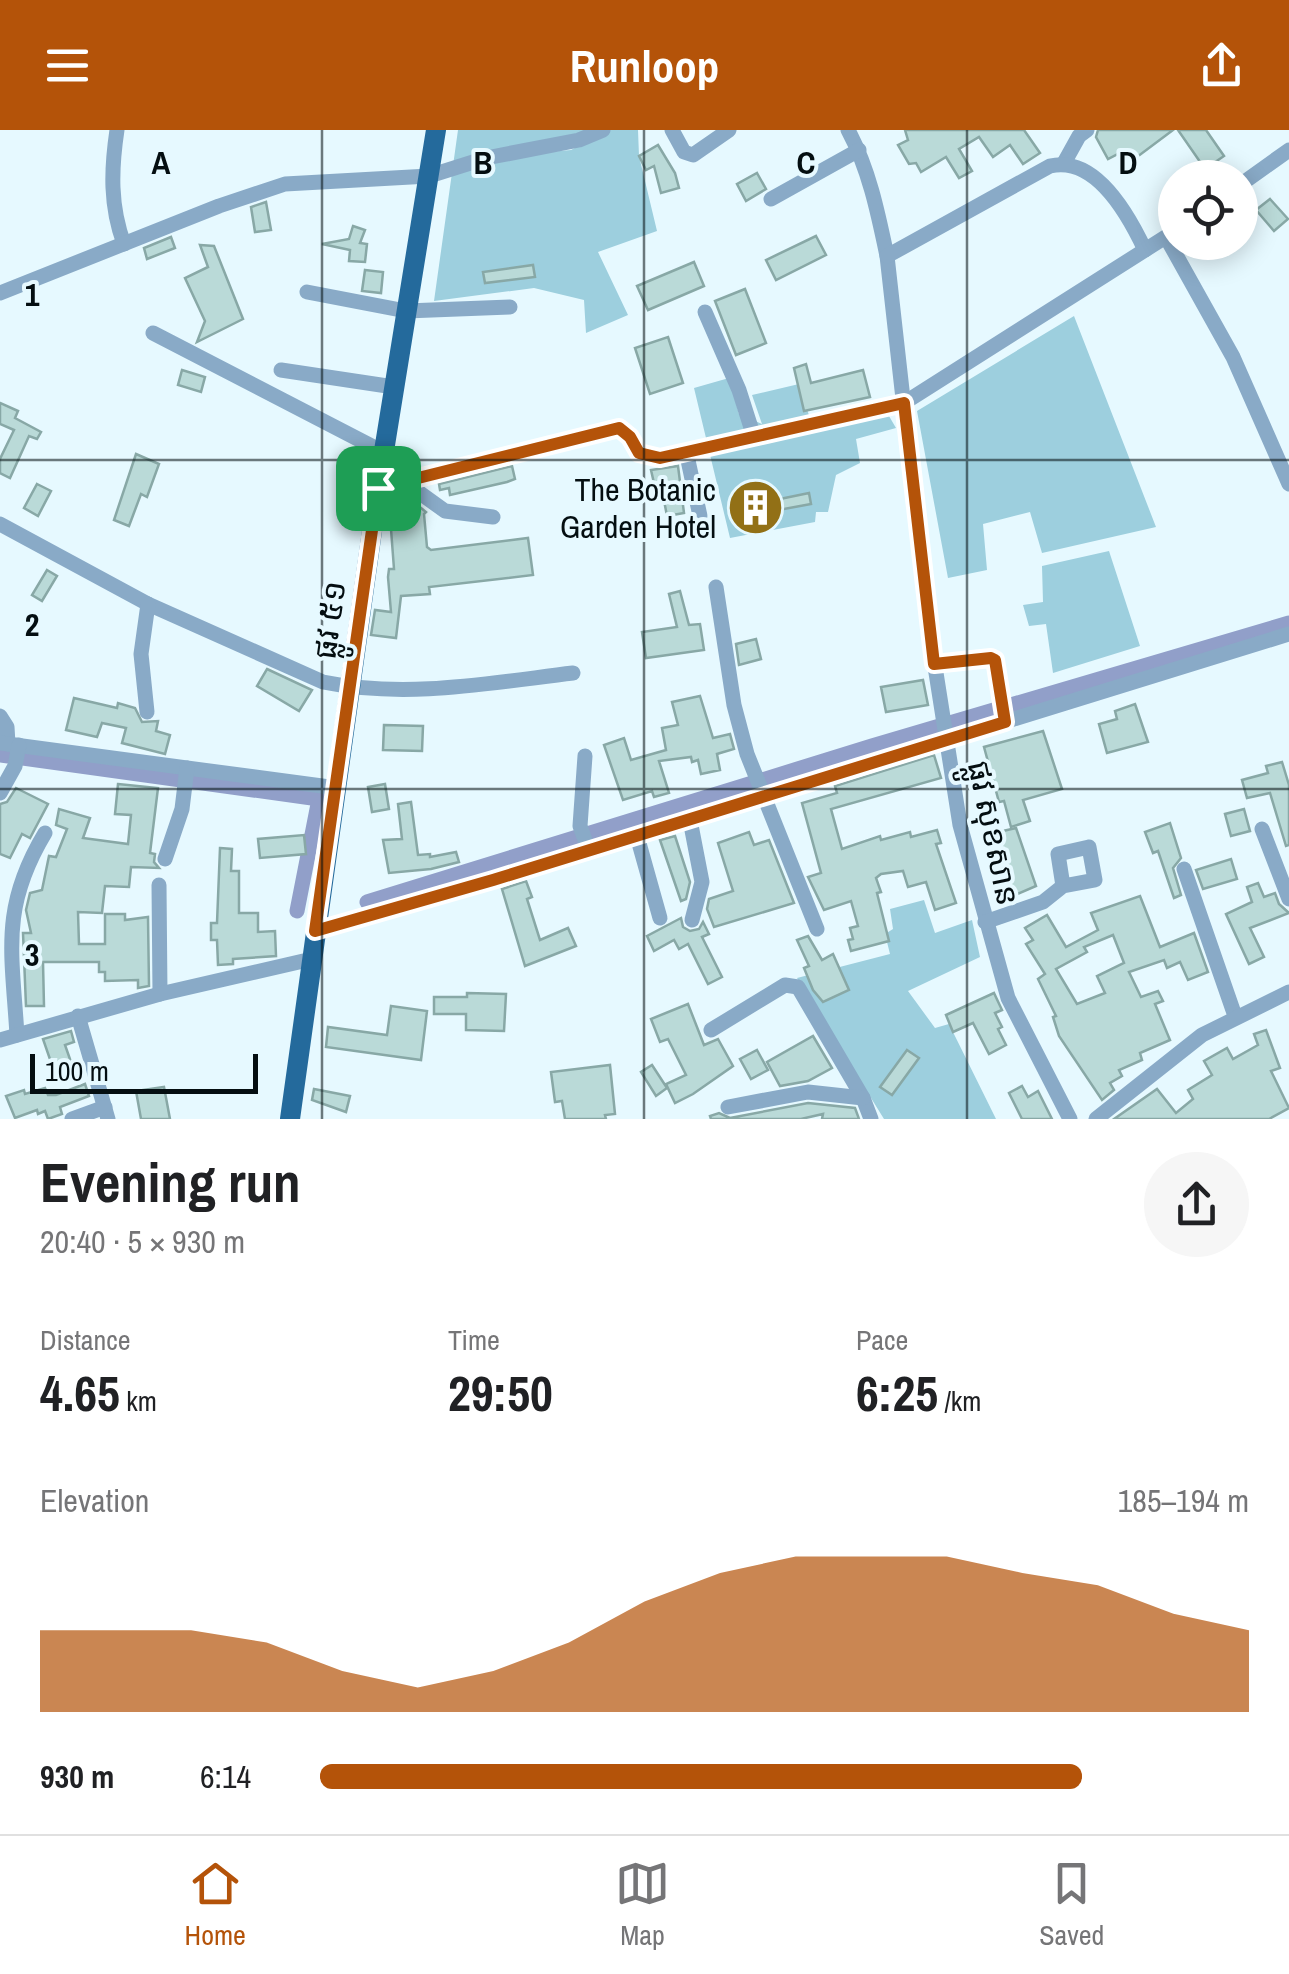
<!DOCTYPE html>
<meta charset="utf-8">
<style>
:root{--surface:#fff;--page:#f6f6f6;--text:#202124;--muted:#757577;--line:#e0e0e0;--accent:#b45309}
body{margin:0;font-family:"Archivo Narrow","Noto Sans Khmer",sans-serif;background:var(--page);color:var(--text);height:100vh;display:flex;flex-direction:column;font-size:38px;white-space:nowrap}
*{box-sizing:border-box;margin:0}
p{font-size:32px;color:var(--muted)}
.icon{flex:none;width:55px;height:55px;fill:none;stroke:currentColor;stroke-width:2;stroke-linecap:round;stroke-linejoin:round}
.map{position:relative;height:989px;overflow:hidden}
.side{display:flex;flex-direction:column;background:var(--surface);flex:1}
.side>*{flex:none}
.tools{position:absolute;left:1158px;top:30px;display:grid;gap:20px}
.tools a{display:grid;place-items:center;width:100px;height:100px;border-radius:50%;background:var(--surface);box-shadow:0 5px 25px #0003;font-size:50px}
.scale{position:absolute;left:30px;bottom:25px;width:228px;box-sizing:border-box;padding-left:10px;border:5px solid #040e11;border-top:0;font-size:28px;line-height:35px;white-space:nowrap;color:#040e11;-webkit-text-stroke:8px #e6f9ff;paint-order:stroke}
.pin{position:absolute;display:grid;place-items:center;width:85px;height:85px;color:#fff;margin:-42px;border-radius:20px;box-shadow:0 5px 15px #0006}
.round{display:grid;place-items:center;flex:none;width:105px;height:105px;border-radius:52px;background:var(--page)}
.headline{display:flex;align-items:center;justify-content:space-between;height:170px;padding:0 40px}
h1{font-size:55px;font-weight:700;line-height:75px}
.metrics{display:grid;grid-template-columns:repeat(3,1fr);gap:15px;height:170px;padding:10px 40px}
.metrics div{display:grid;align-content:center}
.metrics b{font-size:50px;font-weight:700}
.metrics small{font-size:28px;font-weight:400}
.metrics p{font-size:28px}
.chart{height:280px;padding:20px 40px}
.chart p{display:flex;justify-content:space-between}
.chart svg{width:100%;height:180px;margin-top:10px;fill:var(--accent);opacity:.7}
ul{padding:0 40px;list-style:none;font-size:32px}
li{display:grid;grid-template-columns:160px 120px 1fr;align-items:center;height:75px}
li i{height:25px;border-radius:12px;background:var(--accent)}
header{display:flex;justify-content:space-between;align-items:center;height:130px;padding:0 40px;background:var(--accent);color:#fff;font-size:45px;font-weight:700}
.tabs{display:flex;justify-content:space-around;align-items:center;height:140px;border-top:2px solid var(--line);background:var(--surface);font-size:28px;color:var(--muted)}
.tabs a{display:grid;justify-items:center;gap:5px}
.tabs .active{color:var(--accent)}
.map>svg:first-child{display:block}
.green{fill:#9dcfde}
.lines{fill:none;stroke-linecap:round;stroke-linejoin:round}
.canal{stroke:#919fc9;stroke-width:15}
.building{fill:#badad8;stroke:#88a8a6;stroke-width:2.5;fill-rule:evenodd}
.minor{stroke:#89aac7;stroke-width:15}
.major{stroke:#246a9c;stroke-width:20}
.route-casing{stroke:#fff;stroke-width:20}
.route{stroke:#b45309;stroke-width:12}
.grid{fill:none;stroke:#040e11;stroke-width:2.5;stroke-opacity:0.55}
.labels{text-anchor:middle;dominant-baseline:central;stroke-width:8;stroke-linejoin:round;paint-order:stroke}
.poi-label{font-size:32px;fill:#040e11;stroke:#e6f9ff;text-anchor:end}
.street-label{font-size:32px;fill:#040e11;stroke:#e6f9ff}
.grid-label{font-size:32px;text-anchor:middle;font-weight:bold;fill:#040e11;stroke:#e6f9ff;stroke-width:8;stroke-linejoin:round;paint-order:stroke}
</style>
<header><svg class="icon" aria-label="menu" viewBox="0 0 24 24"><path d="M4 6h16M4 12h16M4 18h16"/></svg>Runloop<svg class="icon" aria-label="share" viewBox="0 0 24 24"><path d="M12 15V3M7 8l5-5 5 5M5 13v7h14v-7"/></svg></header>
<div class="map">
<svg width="1289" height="989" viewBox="0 0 1289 989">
<rect width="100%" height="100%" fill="#e6f9ff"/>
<!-- green -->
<g class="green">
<polygon points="458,0 594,0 514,25 571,20 608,0 638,0 639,26 657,101 598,122 628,185 586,203 584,170 534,158 434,171"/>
<polygon points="1074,186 1156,397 1042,423 1030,382 983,394 987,440 948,448 917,281"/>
<polygon points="729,248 739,284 762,294 752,265 799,254 814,301 889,286 896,298 856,309 860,333 836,345 828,382 816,382 815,392 730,408 694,258"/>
<polygon points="1109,421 1140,516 1053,543 1046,494 1029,496 1023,475 1043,472 1042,436"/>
<polygon points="924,770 935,803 972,790 980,827 908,861 935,898 949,894 996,989 884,989 797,848 890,824 885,804 893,799 890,779"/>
</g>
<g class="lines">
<!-- canal -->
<g class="canal">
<polyline points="0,625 319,669 297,781"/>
<polyline points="367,772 872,616 1289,493"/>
</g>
</g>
<!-- building -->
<g class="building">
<polygon points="905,0 1024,0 1040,23 1023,34 1010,15 993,27 979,7 959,19 972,41 959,48 946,27 921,42 916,33 909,34 898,15 908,10"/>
<polygon points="1098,0 1173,0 1125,36 1118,24 1108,29 1096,7"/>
<polygon points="1178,0 1206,0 1224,26 1205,39"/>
<polygon points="658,15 675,43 679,58 661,63 654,36 646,40 639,26"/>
<polygon points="757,43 766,59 746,71 737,54"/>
<polygon points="1270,69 1288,89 1274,101 1256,80"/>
<polygon points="266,72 271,100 255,102 251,77"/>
<polygon points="353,96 365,100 360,113 367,114 365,132 349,131 350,120 322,114 349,109"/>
<polygon points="816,106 826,125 776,150 766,130"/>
<polygon points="171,107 175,118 147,129 144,118"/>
<polygon points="200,115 214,116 243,189 197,212 205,191 185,148 208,137"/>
<polygon points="694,132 704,156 648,180 637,156"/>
<polygon points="533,135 535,147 485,153 483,142"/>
<polygon points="365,140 383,142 381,163 362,161"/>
<polygon points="745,159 766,213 736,225 715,171"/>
<polygon points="668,207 683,253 650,264 635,218"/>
<polygon points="806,234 811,253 863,240 870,267 804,281 794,238"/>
<polygon points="182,240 205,247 201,262 178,255"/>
<polygon points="0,273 18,281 15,288 41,302 37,309 29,306 10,348 0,343 0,329 14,300 0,294"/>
<polygon points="136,324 159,334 147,367 141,364 129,396 114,390"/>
<polygon points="512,336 515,349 507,352 450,365 449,358 440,360 439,354"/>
<polygon points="678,336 684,383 667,386 662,360 656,362 651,340"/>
<polygon points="37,354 51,361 38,386 24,378"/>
<polygon points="809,363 811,374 735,388 733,372 774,366 775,370"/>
<polygon points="411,370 426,382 424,384 427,417 431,420 528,408 533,445 429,457 430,464 401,466 396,508 371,505 375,480 391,482 388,447 389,439 394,439 391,399 392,391 398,390 396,371"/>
<polygon points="47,440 57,446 42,471 32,465"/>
<polygon points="680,461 689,495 700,494 704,520 646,528 642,502 677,497 669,464"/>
<polygon points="756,509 761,529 739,535 736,514"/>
<polygon points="267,539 312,560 299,581 257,556"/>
<polygon points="923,550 928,575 886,582 881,557"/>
<polygon points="700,566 713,608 730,604 734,619 717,624 720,640 701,644 698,630 692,632 691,627 659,631 669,663 654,667 652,661 623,670 604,615 624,608 631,630 666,620 662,598 678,595 672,572"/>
<polygon points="74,568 117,578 118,573 135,578 142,592 158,591 156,601 170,605 165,624 122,613 126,598 102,593 97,607 66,600"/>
<polygon points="1135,574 1148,612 1107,623 1099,594 1117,589 1115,581"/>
<polygon points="384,595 423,596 422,621 383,620"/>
<polygon points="1043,601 1062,659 1023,670 1030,691 1011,697 1004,671 999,672 984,617"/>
<polygon points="934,625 941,648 831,679 842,719 880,706 881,710 910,702 911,707 937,700 941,713 936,714 956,773 935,780 926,752 908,757 903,741 881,744 876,748 881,762 877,763 889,811 851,821 848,810 853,809 850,798 858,796 851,771 824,780 808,747 821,743 802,673 837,663 835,656"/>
<polygon points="1282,632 1289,655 1289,715 1286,716 1270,663 1247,668 1242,650 1268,643 1266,636"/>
<polygon points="118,654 158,658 150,723 155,724 154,732 159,738 131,737 129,757 105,756 102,783 78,782 79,814 105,814 105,784 125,784 125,790 148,787 149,856 138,858 138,850 105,851 105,842 99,842 99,832 43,832 44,876 26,876 23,803 31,803 26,780 30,763 42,760 49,726 56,727 67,699 56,695 59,679 90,688 83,708 128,714 131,685 115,684"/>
<polygon points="385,654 389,679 372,682 368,657"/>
<polygon points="16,658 48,674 30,708 22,704 10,728 0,724 0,674 7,672"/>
<polygon points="411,672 418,725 430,724 430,727 456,722 459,732 431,739 389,743 383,710 402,709 398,674"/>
<polygon points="1244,679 1250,701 1231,706 1225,684"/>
<polygon points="1170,693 1181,728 1173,738 1181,765 1174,768 1158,721 1153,723 1145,702"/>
<polygon points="1016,698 1036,756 1013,766 999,728 995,728 990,704"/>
<polygon points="749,702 754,715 769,710 794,773 714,797 707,779 709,769 733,761 718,713"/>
<polygon points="304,705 306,724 260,728 258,709"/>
<polygon points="675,706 690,752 686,769 681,771 660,710"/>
<polygon points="220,718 232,719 231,741 239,741 239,783 258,783 258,802 275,801 276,826 233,829 233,834 218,835 217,810 211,810 211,793 217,793"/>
<polygon points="1231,729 1237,749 1203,759 1196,740"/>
<polygon points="526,751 532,767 527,769 540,810 568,798 576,816 525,836 502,759"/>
<polygon points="1258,753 1264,767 1275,763 1279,774 1289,783 1250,798 1264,827 1249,834 1226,784 1252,772 1247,757"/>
<path d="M1140 766 1160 817 1194 803 1208 842 1188 850 1180 832 1167 838 1164 830 1129 842 1141 867 1158 861 1163 871 1155 874 1170 910 1140 923 1142 930 1119 940 1122 946 1110 953 1114 960 1102 970 1059 906 1053 887 1056 886 1038 849 1045 844 1026 814 1033 810 1025 798 1047 785 1066 817 1098 800 1091 783ZM1113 805 1124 833 1097 846 1105 863 1077 874 1056 839 1087 822 1084 817Z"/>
<polygon points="681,788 683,797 690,801 699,799 703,792 709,804 702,807 722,847 708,854 688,814 679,819 674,810 654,821 647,806"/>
<polygon points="808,806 822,830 833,824 849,860 823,872 813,860 804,838 809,836 797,810"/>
<polygon points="467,863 506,864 504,901 466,900 466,884 434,884 434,867 467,867"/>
<polygon points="994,863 1002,880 995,883 1002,897 998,899 1006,915 989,924 973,893 953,902 946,885"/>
<polygon points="688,874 704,915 718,909 733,936 693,964 675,973 666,954 686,945 668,909 660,912 651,889"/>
<polygon points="391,876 427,881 421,930 326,917 328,897 387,905"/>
<polygon points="1266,900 1280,938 1271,941 1289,978 1269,989 1114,989 1157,959 1176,983 1193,969 1188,960 1212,945 1204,931 1227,918 1233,929 1258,915 1254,904"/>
<polygon points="71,901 74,912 65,915 71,932 53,938 43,909"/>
<polygon points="813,906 832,938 808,951 780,956 767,932"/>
<polygon points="757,920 768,940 751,949 740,929"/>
<polygon points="907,920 919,928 892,965 880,957"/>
<polygon points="610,935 615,984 605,985 606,989 565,989 562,971 555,972 551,942"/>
<polygon points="652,935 667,958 656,966 641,942"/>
<polygon points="85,954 89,966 60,977 62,984 48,989 45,981 38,984 37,980 15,988 6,966 24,960 25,964 45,958 48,965 56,965"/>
<polygon points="1022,956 1028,967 1038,961 1052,989 1022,989 1009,963"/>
<polygon points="164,957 170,989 141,989 136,961"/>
<polygon points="314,959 350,966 346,982 312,970"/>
<polygon points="808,973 855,978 859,989 822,989 823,984 801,989 711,989 710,986 719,983 730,988"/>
</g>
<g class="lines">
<!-- minor -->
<g class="minor">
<path d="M117 0C111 40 110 76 124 114"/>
<polyline points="672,0 684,22 693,25 729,0"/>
<path d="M848 0C869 39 878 83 887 126L928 492 960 695 1008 868 1070 989"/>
<polyline points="1064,33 1079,6 1087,0"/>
<polyline points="1240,55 1289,20"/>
<polyline points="771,69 859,20"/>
<polyline points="1166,107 1233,227 1289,354"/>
<path d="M887 126 1050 36C1096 25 1129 86 1145 120"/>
<polyline points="307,162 406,181 510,177"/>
<polyline points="0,163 219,76 285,54 429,46 486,28 579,10 603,0"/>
<polyline points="705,182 739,260 754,307"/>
<polyline points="153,203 383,322"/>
<polyline points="281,240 394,257"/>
<polyline points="686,321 700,386 696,400"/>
<polyline points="402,350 445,381 493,387"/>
<polyline points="378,358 619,298 630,307 639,323 660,328 904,273 1175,101"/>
<path d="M0 394 148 474 323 552C406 569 490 553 573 543"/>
<polyline points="716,457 734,575 747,624 817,799"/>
<polyline points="934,534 991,527 995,530 1005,592"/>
<polyline points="147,582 141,524 148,474"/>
<polyline points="0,586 7,597 8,614"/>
<polyline points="0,613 337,658"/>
<polyline points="585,626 580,696 589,721"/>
<polyline points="0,663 15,636 19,615"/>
<polyline points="690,690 702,752 692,790"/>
<polyline points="1262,699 1289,769"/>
<polyline points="637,706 660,788"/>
<polyline points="165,729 182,679 187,638"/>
<polyline points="1184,739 1235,886"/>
<polyline points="159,755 160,864"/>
<polyline points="985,792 1043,772 1063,756 1095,750 1089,717 1058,724 1063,756"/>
<polyline points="315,801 493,750 1289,504"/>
<polyline points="78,886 108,989"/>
<polyline points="711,900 785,855 798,857 863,968 871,989"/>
<path d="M17 905C12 822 0 778 45 703"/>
<polyline points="0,910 160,864 312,829"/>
<polyline points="728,977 808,962 863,968"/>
<polyline points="72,989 105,977"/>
<polyline points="1096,989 1202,905 1289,862"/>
</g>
<!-- major -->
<polyline class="major" points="290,989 378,358 436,0"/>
</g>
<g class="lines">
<defs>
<polygon id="route" points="904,273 934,534 991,528 995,530 1005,592 493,750 315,801 378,358 619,298 630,307 639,323 660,328"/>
</defs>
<!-- route casing -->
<use href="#route" class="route-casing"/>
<!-- route -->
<use href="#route" class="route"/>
</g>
<!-- grid -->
<path class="grid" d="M322 0V989M644 0V989M967 0V989M0 330H1289M0 659H1289"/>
<!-- icons -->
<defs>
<symbol id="building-disc" viewBox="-11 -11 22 22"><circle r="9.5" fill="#927016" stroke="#e6f9ff"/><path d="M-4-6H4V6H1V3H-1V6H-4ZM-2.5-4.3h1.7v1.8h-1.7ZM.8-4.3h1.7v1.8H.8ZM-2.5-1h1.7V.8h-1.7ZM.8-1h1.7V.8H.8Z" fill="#fff"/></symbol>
</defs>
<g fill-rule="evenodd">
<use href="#building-disc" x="724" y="346" width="63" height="63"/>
</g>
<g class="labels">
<!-- poi labels -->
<g class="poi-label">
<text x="716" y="359">The Botanic<tspan x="716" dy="37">Garden Hotel</tspan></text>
</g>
<!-- street labels -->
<g class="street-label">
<text transform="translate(329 490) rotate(-82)">ផ្លូវ ៥១</text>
<text transform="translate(994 703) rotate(78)">ផ្លូវ សុខសាន</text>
</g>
</g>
<g class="grid-label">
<text x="161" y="44">A</text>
<text x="483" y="44">B</text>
<text x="806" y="44">C</text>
<text x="1128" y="44">D</text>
<text x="32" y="176">1</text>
<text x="32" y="506">2</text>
<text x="32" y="836">3</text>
</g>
</svg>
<div class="tools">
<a><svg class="icon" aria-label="locate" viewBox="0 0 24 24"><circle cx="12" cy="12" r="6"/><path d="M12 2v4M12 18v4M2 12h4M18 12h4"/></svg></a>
</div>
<div class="scale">100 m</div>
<div class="pin" style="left:378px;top:358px;background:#1e9e55"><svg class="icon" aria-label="arrive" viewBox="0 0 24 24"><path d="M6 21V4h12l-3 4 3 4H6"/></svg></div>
</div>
<section class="side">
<div class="headline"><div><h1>Evening run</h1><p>20:40 · 5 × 930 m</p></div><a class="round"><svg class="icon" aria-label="share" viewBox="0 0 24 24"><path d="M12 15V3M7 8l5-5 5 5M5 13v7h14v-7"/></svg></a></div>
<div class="metrics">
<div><p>Distance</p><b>4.65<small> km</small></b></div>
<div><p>Time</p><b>29:50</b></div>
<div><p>Pace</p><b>6:25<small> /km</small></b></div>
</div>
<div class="chart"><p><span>Elevation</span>185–194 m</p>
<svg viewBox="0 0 160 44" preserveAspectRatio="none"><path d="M0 44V24L10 24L20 24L30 27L40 34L50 38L60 34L70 27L80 17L90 10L100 6L110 6L120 6L130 10L140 13L150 20L160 24V44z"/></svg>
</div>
<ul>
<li><b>930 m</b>6:14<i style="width:82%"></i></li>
</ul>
</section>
<nav class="tabs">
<a class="active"><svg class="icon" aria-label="home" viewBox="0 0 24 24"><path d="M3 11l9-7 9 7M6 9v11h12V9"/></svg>Home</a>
<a><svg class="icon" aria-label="map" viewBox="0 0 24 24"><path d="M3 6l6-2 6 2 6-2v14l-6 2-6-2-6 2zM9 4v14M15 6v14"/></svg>Map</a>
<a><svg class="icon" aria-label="saved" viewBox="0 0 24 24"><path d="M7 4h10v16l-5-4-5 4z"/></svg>Saved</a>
</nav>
